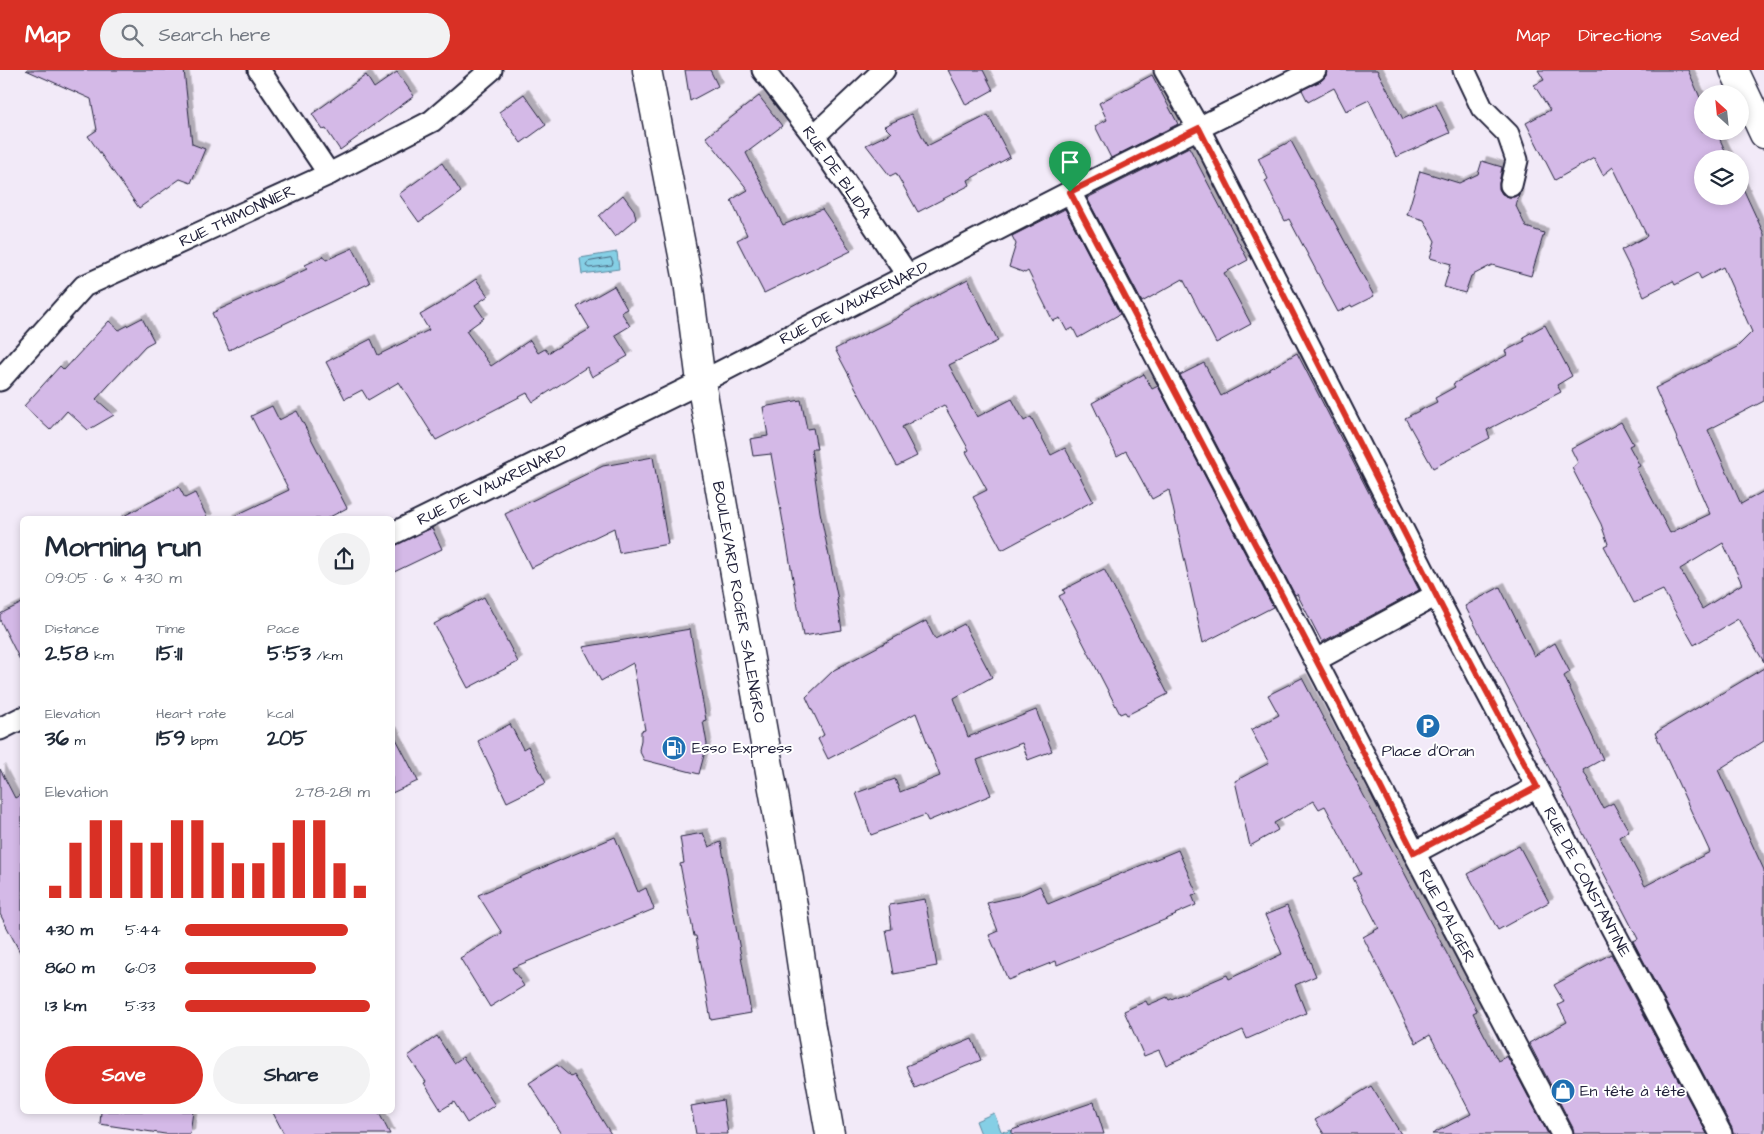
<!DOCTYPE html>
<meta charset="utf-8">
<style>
:root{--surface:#fff;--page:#f2f2f3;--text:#1f2937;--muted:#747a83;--accent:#d93025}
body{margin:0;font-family:"Architects Daughter",sans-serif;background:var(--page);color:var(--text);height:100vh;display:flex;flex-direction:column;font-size:19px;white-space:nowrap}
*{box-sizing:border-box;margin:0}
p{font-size:16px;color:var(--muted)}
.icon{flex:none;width:28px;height:28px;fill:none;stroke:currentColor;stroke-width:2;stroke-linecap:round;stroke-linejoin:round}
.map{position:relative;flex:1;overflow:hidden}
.side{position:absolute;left:20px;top:446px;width:375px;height:598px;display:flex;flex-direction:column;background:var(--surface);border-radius:8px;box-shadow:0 2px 8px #0003}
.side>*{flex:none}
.needle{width:32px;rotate:333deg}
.controls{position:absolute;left:1694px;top:15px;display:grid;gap:10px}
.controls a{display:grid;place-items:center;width:55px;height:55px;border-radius:50%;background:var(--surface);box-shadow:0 2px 8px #0003;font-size:25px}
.pin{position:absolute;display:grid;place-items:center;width:42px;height:42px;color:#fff;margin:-51px -21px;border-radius:50% 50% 50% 0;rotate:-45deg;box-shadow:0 0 5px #0007}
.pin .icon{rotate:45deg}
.round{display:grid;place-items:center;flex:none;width:52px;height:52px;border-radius:26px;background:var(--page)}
.summary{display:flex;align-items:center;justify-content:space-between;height:85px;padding:0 25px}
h1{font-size:28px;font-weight:700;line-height:38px}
.figures{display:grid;grid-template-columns:repeat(3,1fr);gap:8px;height:85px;padding:5px 25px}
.figures div{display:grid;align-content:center}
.figures b{font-size:21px;font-weight:700}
.figures small{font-size:14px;font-weight:400}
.figures p{font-size:14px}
.chart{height:140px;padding:10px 25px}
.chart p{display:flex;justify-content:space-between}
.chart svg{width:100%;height:90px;margin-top:5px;stroke:var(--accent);stroke-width:6}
.action{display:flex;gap:10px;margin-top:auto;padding:10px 25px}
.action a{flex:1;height:58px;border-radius:30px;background:var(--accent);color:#fff;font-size:20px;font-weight:700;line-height:58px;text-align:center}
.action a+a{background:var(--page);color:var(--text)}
ul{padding:0 25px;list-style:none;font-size:16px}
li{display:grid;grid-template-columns:80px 60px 1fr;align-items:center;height:38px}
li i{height:12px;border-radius:6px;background:var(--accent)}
header{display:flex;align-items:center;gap:30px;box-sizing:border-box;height:70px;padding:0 25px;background:var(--accent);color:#fff}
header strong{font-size:24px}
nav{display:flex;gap:28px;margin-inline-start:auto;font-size:18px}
.search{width:350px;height:45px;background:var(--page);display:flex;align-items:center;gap:12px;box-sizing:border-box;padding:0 18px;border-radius:28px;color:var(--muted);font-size:19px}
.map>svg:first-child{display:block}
.water{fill:#85cfe5;stroke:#5d8aa1}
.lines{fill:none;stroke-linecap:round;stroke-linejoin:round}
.shore{stroke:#4a677f;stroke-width:1}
.building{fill:#d4b9e7;stroke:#22223b;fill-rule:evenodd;filter:url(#shadow)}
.minor-casing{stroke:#22223b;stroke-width:25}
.secondary-casing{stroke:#22223b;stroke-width:31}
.primary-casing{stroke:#22223b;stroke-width:31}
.minor{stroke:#fff;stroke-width:21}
.secondary{stroke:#fff;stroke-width:28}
.primary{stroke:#fff;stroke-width:28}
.route-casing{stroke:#fff;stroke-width:10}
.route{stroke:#d93025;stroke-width:6}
.labels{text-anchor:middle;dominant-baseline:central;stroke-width:4;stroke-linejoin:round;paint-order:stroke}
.street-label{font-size:16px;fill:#22223b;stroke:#fff}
.poi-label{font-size:16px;fill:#22223b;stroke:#fff;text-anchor:start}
</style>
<header>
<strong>Map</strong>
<div class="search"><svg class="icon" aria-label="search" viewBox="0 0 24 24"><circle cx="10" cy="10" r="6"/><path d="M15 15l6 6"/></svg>Search here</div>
<nav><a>Map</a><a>Directions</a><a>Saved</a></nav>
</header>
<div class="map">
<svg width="1764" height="1064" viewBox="0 0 1764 1064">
<defs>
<filter id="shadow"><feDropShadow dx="4.5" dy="-4.5" stdDeviation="0" flood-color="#0004"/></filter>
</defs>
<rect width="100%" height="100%" fill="#f2eaf8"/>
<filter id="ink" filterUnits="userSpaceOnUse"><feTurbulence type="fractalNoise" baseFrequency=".02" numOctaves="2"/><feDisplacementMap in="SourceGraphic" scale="10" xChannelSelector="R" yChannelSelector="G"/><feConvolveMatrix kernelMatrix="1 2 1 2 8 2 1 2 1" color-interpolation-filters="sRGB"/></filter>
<g filter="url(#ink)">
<!-- water -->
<g class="water">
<polygon points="617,182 619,199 582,204 580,188"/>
<polygon points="994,1043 1001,1061 1006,1062 1011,1060 1013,1064 981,1064 976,1051"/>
</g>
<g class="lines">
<!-- shore -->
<polygon class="shore" points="611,188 613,192 612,195 589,198 586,196 588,192"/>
</g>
<!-- building -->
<g class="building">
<polygon points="26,0 184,0 192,74 205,79 191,113 180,109 139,138 88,66 97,60 91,29"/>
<polygon points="685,0 710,0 718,16 690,31"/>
<polygon points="948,0 983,0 993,20 966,35"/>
<polygon points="1327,0 1377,0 1403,49 1436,34 1450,63 1396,87 1369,30 1346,41 1334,18 1308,32 1302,20 1321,11 1326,6"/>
<path d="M1538 0H1688L1702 32V61H1716L1729 89H1702V126H1740V112L1764 164V331L1708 360 1741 434 1764 421V592L1738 549 1694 575 1663 520 1634 533 1604 476 1608 474 1601 454 1572 398 1578 393 1571 379 1621 352 1633 374 1629 376 1640 396 1636 398 1670 463 1710 444 1655 318 1737 277 1752 262 1723 197 1701 209 1698 203 1675 215 1673 211 1644 226 1621 180 1647 166 1613 97 1603 105 1594 88 1555 110 1526 53 1550 40 1534 15 1544 10ZM1723 473 1742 514 1702 539 1680 499Z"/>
<polygon points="397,2 414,26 340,80 326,59 323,60 312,44 366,5 374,18"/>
<polygon points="1152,5 1178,54 1111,88 1095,56 1107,50 1099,33"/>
<polygon points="524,24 546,55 521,73 499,42"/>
<polygon points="759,26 782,56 746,83 783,155 822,139 851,181 764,223 737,170 747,165 731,130 748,120 706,67"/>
<polygon points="911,44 927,76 988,45 1010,87 968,110 970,115 918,142 896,103 890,106 866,75 891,63 884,56"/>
<polygon points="1291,71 1374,226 1352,237 1351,235 1338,242 1289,149 1285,151 1265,111 1268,109 1258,88"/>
<polygon points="1189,77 1248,190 1224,203 1251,254 1216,273 1183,209 1142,232 1087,128"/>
<polygon points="1482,91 1502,97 1499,113 1499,119 1502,124 1509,127 1514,127 1519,124 1516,136 1526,157 1544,163 1531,206 1492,195 1471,206 1465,223 1444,217 1451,194 1430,188 1435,171 1424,150 1407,145 1420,101 1459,113 1478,104"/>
<polygon points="442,93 461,122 419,152 399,124"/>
<polygon points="623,125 634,140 636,149 615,167 599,146"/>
<polygon points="1065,139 1120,244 1078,268 1073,258 1067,261 1060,248 1053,251 1028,201 1025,203 1009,197 1016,174 1012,166"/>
<polygon points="353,178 370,213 229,280 212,243 307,199 305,195 324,186 326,190"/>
<polygon points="476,209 488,226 475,235 484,248 466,261 491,296 530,270 538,283 545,279 548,283 590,259 577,237 614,216 627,239 621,242 630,256 615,265 628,286 592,307 587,297 533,332 527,323 436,370 399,312 368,330 362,320 345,329 326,292 371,269 378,285 429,260 420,245 444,231"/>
<polygon points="968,209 998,271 949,295 977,347 1012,329 1024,351 1031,347 1051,385 1065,378 1093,431 1002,480 973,427 987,420 966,382 969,380 944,335 902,357 917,386 897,396 835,279 899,247 899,246 941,223"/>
<polygon points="142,248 154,271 145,276 96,329 114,345 88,360 67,341 50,360 24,336 60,296 64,300 109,251 119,260"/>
<polygon points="1545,255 1572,306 1557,315 1561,322 1487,360 1490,368 1433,398 1405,348 1437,332 1435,328 1455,317 1453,314 1507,285 1505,281 1525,271 1523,267"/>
<polygon points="1297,283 1419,520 1322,572 1297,524 1295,525 1180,305 1204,293 1221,326 1270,300 1270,299"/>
<polygon points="1144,304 1152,319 1158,316 1273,537 1203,573 1169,420 1152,429 1126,381 1117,386 1092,333"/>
<polygon points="801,330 807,359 813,358 817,379 811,379 820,442 838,530 837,530 842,560 803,566 771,384 753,386 750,369 768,366 763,337"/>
<polygon points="272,336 279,350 297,341 347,438 326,449 228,449 289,420 251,346"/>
<polygon points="653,387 668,474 619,483 614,458 531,498 505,444 603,396"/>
<polygon points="179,417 185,428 195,423 208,449 118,449"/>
<polygon points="432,458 442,479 392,503 392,476"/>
<polygon points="1104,499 1168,624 1127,645 1125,642 1120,644 1059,526 1065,523 1063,520"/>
<polygon points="1500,517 1534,586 1555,573 1570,602 1564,606 1603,689 1583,700 1603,738 1613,733 1629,761 1619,767 1645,816 1710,782 1655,663 1764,598 1764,671 1718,700 1764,800 1764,1064 1733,1064 1732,1058 1633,871 1638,869 1465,536"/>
<polygon points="484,527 518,592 468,618 434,554"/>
<polygon points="22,533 22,594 0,550 0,544"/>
<polygon points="926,551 935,569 964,554 992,607 954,628 968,667 1036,640 1052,681 1028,690 1022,673 977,690 991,725 928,751 925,745 871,765 856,723 895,709 900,722 940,706 916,643 828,689 818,669 824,665 806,627 834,600"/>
<polygon points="690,559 706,650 703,651 707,674 699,704 644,690 639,680 641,670 641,661 645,660 633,593 601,611 583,577"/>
<polygon points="1302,608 1477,941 1473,943 1498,991 1507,986 1548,1064 1432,1064 1471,1044 1430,965 1416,973 1363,867 1379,858 1353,808 1361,804 1325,736 1319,739 1314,731 1274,753 1278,760 1250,776 1235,711 1269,693 1251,660 1279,645 1268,625"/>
<polygon points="510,654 523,679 528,676 546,713 507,732 478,671"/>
<polygon points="392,661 418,711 392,723"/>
<polygon points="0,699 15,728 22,724 22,886 0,844"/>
<polygon points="703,763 709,777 721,772 751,943 711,950 696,866 694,866 680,794 684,793 680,767"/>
<polygon points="615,767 638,822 646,818 654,839 512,898 524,916 490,937 460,888 502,863 478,825"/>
<polygon points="1519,776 1549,832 1498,860 1468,804"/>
<polygon points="1178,780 1197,824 1192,825 1196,835 1175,844 1176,845 1057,895 1056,891 1008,910 989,865 998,861 987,833 1018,826 1040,816 1048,834"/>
<polygon points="925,829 937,896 894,904 886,860 892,859 889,835"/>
<polygon points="1287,836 1316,906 1295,915 1306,943 1247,969 1243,960 1166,995 1159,980 1144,986 1124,941 1146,931 1148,935 1167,927 1169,930 1227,905 1229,909 1282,884 1265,845"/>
<polygon points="1611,884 1707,1064 1574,1064 1573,1058 1529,973 1567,952 1558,935 1564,932 1554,915"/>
<polygon points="437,966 454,993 463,987 495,1035 467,1053 454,1032 441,1040 424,1013 426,1012 408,986"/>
<polygon points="972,969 981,990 915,1018 906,996"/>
<polygon points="557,995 571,1007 574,1005 611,1064 562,1064 529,1013"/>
<polygon points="1371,1016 1401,1064 1324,1064 1315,1050"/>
<polygon points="723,1030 728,1064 696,1064 691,1036"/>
<polygon points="1094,1032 1104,1064 1012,1064 1012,1060"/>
<polygon points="101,1041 193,1041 190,1064 165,1064 100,1054"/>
<polygon points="272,1041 378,1041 390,1064 284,1064"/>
</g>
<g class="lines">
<defs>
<g id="minor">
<polyline points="259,0 329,104"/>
<polyline points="763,0 814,66 908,206"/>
<polyline points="1165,0 1199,59 1443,539 1721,1064"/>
<polyline points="1464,0 1482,38 1508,64 1517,90 1511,115"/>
<polyline points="814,66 884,0"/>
<polyline points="1070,122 1325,609 1418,790 1562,1064"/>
<polyline points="0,310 84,216 329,104 432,51 491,0"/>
<polyline points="392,464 701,312 1070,122 1315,0"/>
<polyline points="1316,590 1436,525"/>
<polyline points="0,659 22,648"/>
<polyline points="1414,783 1537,717"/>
</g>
<polyline id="secondary" points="1734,0 1764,64"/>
<polyline id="primary" points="647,0 688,211 701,312 789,809 810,952 830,1064"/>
</defs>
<!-- minor casing -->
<use href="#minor" class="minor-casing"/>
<!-- secondary casing -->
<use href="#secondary" class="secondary-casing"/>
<!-- primary casing -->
<use href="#primary" class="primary-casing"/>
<!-- minor -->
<use href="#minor" class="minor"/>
<!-- secondary -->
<use href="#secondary" class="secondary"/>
<!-- primary -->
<use href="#primary" class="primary"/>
</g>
</g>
<g class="lines" filter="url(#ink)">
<defs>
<polygon id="route" points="1199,58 1443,539 1537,717 1414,783 1326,609 1070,122"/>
</defs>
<!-- route casing -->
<use href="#route" class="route-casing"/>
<!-- route -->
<use href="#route" class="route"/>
</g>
<!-- icons -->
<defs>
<symbol id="parking-disc" viewBox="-11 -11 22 22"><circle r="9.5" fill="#1f6fb2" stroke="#fff"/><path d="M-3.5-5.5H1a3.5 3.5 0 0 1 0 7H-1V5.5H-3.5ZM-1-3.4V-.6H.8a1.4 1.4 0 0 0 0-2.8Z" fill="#fff"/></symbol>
<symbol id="fuel-disc" viewBox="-11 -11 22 22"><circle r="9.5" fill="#1f6fb2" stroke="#fff"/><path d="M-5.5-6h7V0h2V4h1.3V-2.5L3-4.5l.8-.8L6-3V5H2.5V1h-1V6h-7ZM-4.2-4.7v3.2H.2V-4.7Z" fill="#fff"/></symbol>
<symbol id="shop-disc" viewBox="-11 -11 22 22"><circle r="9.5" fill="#1f6fb2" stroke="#fff"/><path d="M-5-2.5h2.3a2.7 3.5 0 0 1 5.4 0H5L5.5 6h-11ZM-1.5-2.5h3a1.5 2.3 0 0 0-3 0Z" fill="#fff"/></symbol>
</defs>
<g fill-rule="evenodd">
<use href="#parking-disc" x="1414" y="642" width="28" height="28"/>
<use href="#fuel-disc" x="660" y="664" width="28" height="28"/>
<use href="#shop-disc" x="1549" y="1007" width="28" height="28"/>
</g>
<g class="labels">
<!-- street labels -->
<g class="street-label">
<text transform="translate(837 102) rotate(55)">RUE DE BLIDA</text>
<text transform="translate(237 146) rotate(-25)">RUE THIMONNIER</text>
<text transform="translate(854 233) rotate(-27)">RUE DE VAUXRENARD</text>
<text transform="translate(492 415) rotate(-26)">RUE DE VAUXRENARD</text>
<text transform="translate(739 532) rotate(80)">BOULEVARD ROGER SALENGRO</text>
<text transform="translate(1587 812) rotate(62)">RUE DE CONSTANTINE</text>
<text transform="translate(1447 846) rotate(62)">RUE D'ALGER</text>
</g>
<!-- poi labels -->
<g class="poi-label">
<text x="692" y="678">Esso Express</text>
<text x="1428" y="681" text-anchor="middle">Place d'Oran</text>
<text x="1580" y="1021">En tête à tête</text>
</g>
</g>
</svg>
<div class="controls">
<a><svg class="needle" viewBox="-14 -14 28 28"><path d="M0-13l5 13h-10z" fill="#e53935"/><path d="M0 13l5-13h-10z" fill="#747a83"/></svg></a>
<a><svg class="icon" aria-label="layers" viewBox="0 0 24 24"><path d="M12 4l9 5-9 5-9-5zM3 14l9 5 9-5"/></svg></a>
</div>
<div class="pin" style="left:1070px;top:122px;background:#1e9e55"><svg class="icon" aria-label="arrive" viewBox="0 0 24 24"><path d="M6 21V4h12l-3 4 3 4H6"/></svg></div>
<section class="side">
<div class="summary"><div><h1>Morning run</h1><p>09:05 · 6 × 430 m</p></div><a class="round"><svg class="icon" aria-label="share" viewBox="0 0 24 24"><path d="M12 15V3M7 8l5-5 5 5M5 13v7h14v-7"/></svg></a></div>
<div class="figures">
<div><p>Distance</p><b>2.58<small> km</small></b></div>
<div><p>Time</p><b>15:11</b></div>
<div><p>Pace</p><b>5:53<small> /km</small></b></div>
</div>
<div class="figures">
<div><p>Elevation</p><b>36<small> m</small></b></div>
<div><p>Heart rate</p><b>159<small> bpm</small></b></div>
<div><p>kcal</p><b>205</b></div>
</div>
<div class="chart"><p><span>Elevation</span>278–281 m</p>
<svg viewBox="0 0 160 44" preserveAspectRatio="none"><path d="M5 44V38M15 44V17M25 44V6M35 44V6M45 44V17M55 44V17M65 44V6M75 44V6M85 44V17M95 44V27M105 44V27M115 44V17M125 44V6M135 44V6M145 44V27M155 44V38"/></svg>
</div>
<ul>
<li><b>430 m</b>5:44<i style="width:88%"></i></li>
<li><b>860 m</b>6:03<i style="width:71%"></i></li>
<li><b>1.3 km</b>5:33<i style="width:100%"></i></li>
</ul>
<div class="action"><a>Save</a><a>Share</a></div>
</section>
</div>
